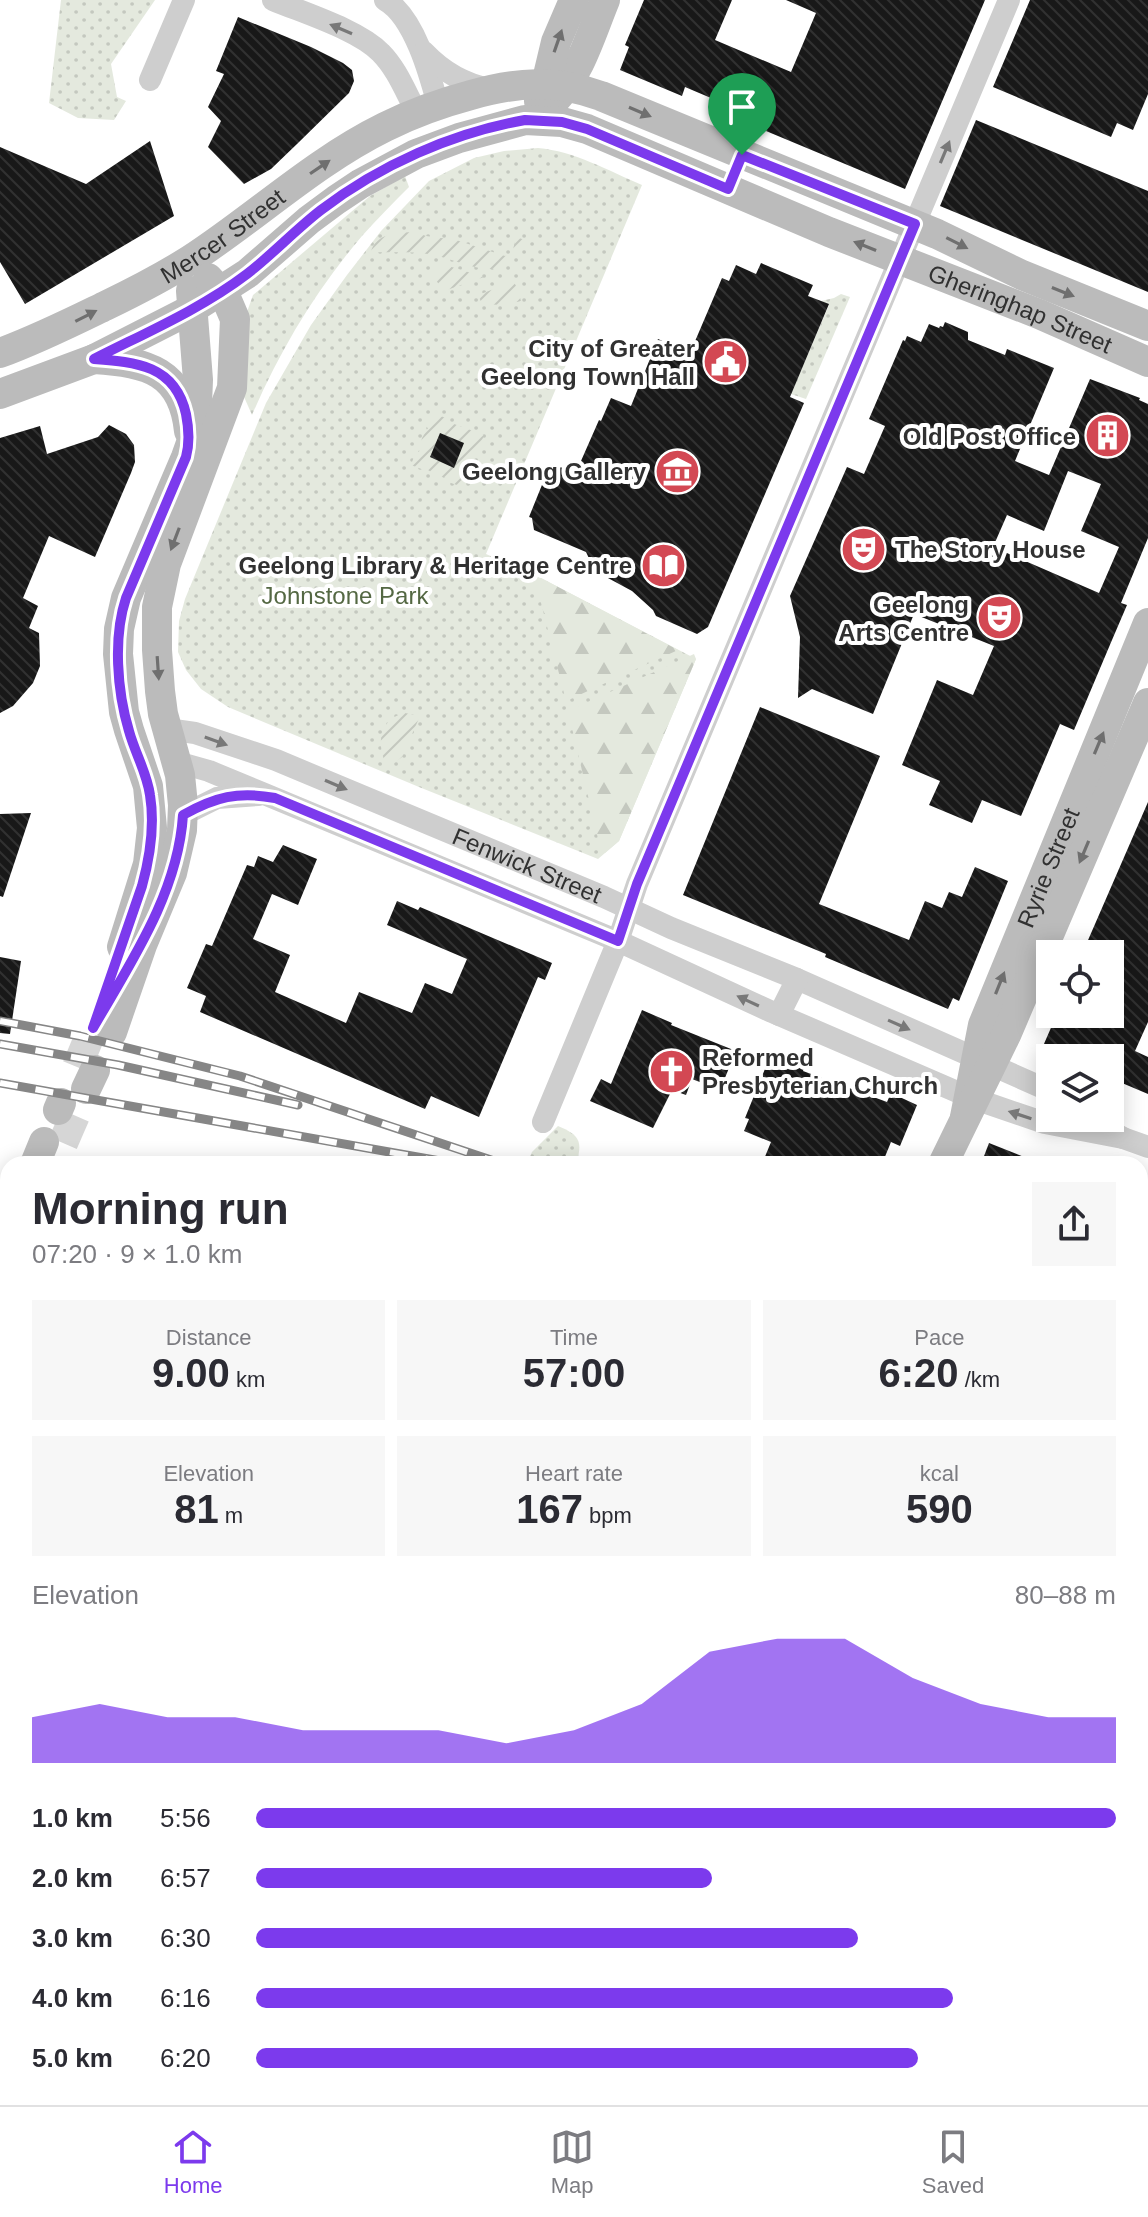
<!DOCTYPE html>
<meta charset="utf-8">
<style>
:root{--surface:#fff;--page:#f7f7f7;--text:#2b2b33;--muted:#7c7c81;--line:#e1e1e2;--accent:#7c3aed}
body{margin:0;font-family:Helvetica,sans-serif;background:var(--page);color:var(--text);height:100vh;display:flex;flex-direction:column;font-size:30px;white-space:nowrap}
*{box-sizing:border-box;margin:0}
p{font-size:26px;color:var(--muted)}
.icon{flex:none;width:44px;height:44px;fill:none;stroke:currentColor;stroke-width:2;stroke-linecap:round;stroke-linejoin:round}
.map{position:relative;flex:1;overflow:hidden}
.details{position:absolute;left:0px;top:1156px;width:1148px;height:950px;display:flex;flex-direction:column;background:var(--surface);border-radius:24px 24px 0 0;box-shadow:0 4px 20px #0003}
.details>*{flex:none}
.fabs{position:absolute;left:1036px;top:940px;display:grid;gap:16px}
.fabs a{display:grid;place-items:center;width:88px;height:88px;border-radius:0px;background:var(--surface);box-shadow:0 4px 20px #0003;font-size:40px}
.pin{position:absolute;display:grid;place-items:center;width:68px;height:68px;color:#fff;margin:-82px -34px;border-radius:50% 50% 50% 0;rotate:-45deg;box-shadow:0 0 8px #0007}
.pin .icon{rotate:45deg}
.round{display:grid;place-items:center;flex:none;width:84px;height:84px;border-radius:0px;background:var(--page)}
.headline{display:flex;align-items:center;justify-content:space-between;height:136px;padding:0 32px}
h1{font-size:44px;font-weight:700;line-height:60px}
.metrics{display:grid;grid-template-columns:repeat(3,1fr);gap:12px;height:136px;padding:8px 32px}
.metrics div{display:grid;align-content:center;border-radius:0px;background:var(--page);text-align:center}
.metrics b{font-size:40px;font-weight:700}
.metrics small{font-size:22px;font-weight:400}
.metrics p{font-size:22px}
.chart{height:224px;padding:16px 32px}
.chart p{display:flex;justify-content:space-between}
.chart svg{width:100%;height:144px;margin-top:8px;fill:var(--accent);opacity:.7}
ul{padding:0 32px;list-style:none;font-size:26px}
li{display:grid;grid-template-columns:128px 96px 1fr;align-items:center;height:60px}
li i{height:20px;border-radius:10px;background:var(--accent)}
.tabs{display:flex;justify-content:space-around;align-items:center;height:112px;border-top:2px solid var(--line);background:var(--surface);font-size:22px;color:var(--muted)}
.tabs a{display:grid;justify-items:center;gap:4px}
.tabs .selected{color:var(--accent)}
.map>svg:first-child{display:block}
.grass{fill:url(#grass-dots)}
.forest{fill:url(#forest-firs)}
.garden{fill:url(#garden-furrows)}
.building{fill:url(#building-back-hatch);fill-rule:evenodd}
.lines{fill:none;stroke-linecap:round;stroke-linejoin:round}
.secondary-tunnel{stroke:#d6d6d6;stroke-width:30;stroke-dasharray:30 15;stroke-linecap:butt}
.street{stroke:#cecece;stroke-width:22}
.secondary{stroke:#bbb;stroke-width:30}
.primary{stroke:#a9a9a9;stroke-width:34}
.highway{stroke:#989898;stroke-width:40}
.rail-casing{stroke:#868686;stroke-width:9}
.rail{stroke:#fff;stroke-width:6;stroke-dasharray:18;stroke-linecap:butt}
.oneway{fill:#787878}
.oneway2{fill:#6f6f6f}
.route-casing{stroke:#fff;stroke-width:16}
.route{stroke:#7c3aed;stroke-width:10}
.labels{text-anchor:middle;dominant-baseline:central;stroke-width:8;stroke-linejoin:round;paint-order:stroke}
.street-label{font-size:24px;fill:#313131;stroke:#fff}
.poi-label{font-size:24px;font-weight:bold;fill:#313131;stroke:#fff;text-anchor:end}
.park-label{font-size:24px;fill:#546843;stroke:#fff}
</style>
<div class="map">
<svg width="1148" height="2105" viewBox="0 0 1148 2105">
<defs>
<pattern id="grass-dots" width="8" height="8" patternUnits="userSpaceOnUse" patternTransform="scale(2)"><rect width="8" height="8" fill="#e4e9de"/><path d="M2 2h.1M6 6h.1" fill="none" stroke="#c4c8bf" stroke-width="1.8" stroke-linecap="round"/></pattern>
<pattern id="forest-firs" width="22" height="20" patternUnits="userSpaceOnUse" patternTransform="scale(2)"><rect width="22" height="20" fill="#e4e9de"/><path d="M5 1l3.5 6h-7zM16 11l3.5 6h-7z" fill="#c4c8bf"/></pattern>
<pattern id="garden-furrows" width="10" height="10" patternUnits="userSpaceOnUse" patternTransform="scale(2)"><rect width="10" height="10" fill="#e4e9de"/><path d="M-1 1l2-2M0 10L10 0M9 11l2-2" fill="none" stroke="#c4c8bf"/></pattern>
<pattern id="building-back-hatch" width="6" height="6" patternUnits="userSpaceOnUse" patternTransform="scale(2)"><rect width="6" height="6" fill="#181818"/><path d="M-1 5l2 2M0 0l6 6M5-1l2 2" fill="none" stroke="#313131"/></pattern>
</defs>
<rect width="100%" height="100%" fill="#fff"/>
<!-- grass -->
<g class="grass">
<polygon points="61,0 155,0 111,64 117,97 126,101 114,120 78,118 49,103"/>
<path d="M538 148C574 151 609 171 642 185L486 554 541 578 696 659 619 841 598 859 419 787 228 707 201 689 186 670 178 652 179 621 185 599 266 403 311 325 347 275 381 231 429 181 474 158 504 151Z"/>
<path d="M405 176 409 187C393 203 377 219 362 236 316 290 280 350 252 415L241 390 247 312 253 295 370 196Z"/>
<polygon points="841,294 850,297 806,399 791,394 829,305 821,301 834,298"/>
<path d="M558 1126C580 1135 583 1142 576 1164H536L528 1161 532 1152Z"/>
</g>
<!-- forest -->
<g class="forest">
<polygon points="541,578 678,650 566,701 537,587"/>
<polygon points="694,654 696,659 619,841 605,853 600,847 568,711"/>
</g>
<!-- garden -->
<g class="garden">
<path d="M415 232 426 236 456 240 505 256 512 254 516 237 525 240 509 265C483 277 455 258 428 254 408 251 389 253 371 252 375 233 398 233 415 232Z"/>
<polygon points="442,264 484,277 444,291 432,275 433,271 440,268"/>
<path d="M507 279C517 280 519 293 521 301L503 305 482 304 478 295 494 289Z"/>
<polygon points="432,413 446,418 446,421 484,435 479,449 475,450 473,463 463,487 448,482 449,479 434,474 425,468 424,470 411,465 416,451 419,452 422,438 428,428 426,427"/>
<path d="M405 713 420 716 402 757 394 763 385 762C376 741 381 718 405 713Z"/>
</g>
<!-- building -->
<g class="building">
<polygon points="644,0 732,0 715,40 791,72 816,13 786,0 985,0 905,189 766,131 770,123 685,87 682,96 620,70 629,47 625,45"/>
<polygon points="1030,0 1148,0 1148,94 1133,130 1117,123 1111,137 993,87"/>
<polygon points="238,17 311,47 343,63 352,70 354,81 349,93 297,144 271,169 244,184 208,147 221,121 208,107 224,74 216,71"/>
<polygon points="976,120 1148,191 1148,292 940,206"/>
<polygon points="150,141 174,216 25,304 0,262 0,147 86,184"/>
<polygon points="761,263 813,285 808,296 829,304 790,397 804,403 708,627 697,634 656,616 653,610 632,591 595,571 586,552 534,530 532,518 529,517 546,475 558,467 577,470 599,420 601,421 611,398 631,406 658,339 690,353 722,278 729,281 736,265 756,274"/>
<path d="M945 322 968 332V340L1005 355 1007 349 1054 368 1015 461 1049 475 1090 379 1140 398 1139 400 1148 404V538L1121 603 1127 605 1112 640 1074 730 1060 724 1021 816 982 800 972 823 929 805 940 781 902 765 937 680 973 695 994 646 914 614 873 714 812 689 798 698 800 637 790 596 847 467 864 474 885 426 869 419 903 340 905 341 907 336 921 342 929 324 939 328 940 326 943 327ZM1068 471 1101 484 1081 531 1119 547 1099 593 993 547 1007 515 1044 531Z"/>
<polygon points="109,425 126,434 134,445 135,462 131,473 95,557 49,536 23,598 38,606 29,628 39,633 40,666 33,683 13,706 0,713 0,438 40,426 47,454 98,437"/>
<polygon points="440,433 464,443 454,468 430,457"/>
<polygon points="760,707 880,756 819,904 909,940 925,901 942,908 949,892 962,897 975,867 1008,881 959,1001 953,998 948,1009 825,957 826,954 683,895"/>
<polygon points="1148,802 1148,1022 1135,1051 1148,1057 1148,1094 1122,1083 1110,1111 1110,1058 1052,1058 1040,1053 1057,1014 1110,1014 1110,954 1082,954"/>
<polygon points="31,813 3,897 0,896 0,814"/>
<polygon points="283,845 317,859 298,905 272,894 253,939 290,955 275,992 346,1023 359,992 412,1013 425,983 452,994 467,959 387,925 397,901 418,910 420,907 552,963 545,980 538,977 479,1117 431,1096 425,1109 200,1012 206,996 187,988 206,944 212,946 247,865 254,867 258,856 273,862"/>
<polygon points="0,957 21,961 10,1034 0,1033"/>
<polygon points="642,1010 672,1023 671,1025 736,1051 720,1090 692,1079 686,1095 672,1090 653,1128 590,1101 601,1079 611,1084"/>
<polygon points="771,1054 804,1068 803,1071 887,1102 891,1093 917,1105 900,1146 891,1142 882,1164 762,1164 771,1142 744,1131 749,1119 745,1118"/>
<polygon points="989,1143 1039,1163 1039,1164 981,1164"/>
</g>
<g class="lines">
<!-- secondary-tunnel -->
<g class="secondary-tunnel">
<polyline points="77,1067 93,1028"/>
<polyline points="63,1143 76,1113"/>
</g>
<!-- street -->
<g class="street">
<path d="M273 0C304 13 359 30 381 53 397 69 406 93 417 113"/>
<path d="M385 0C414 16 430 75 438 105"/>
<path d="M424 52C442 71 464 84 490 89"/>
<polyline points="150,80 184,0"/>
<path id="s1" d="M167 729 195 733 276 760 604 897 671 928 797 979 1050 1091"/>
<polyline points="177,762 209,771 262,793 618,941 772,1012 969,1097 1045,1123 1123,1138"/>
<polyline points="183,815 217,798 258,795"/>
<polyline points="779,1015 797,979"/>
<polyline points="543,1122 618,941 637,884 1009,0"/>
<polyline points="1110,1130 1123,1138 1148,1147"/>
<polyline points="1140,1655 1148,1639"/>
<polyline points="0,1734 8,1736"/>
<polyline points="0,1861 8,1862"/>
<polyline points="1140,1963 1148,1924"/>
<polyline points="327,2105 329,2098"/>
<polyline points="1111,2105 1112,2098"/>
</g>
<!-- secondary -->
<g class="secondary">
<path d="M555 100C580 73 591 34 605 0"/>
<polyline points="539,101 546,84 556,42 574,0"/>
<path id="s2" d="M0 353C36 340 70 323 105 306 134 292 163 277 190 260 256 217 314 162 385 127 413 113 441 103 471 95 517 82 555 79 601 96L937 234 1022 275 1148 326"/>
<path d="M94 359C147 362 183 371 189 431"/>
<path id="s3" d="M0 394 94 359 192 309 248 273 309 220 336 200 360 184 416 154 459 138 525 120 562 122 587 129 829 232 1039 314 1148 362"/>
<polyline points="122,947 148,864 152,828 148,786 129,730 124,712 118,654 119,629 126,598 186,457 196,429 198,380 191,291"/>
<polyline points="112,1032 142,945 172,873 182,830 183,805 180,775 163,714 160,691 157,650 157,607 166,564 232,388 235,319 226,298 208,278"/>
<polyline points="86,1089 95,1070"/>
<polyline points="58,1110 61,1103"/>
<path id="s4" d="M965 1117 983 1025 1148 623"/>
<polyline points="35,1164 44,1142"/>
<polyline points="943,1164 1006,1035 1148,703"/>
<polyline points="0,1232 8,1216"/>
<polyline points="0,1278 8,1251"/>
</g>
<!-- primary -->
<polyline class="primary" points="683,2105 684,2098"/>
<!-- highway -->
<g class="highway">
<polyline points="0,1472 8,1474"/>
<polyline points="0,1517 8,1518"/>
<polyline points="1140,1706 1148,1708"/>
<polyline points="1140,1750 1148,1751"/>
</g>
<defs>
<g id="rail">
<polyline points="0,1021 80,1036 240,1076 503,1164"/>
<polyline points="0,1044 118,1065 298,1105"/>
<polyline points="0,1083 457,1164"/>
</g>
</defs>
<!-- rail casing -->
<use href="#rail" class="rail-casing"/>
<!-- rail -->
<use href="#rail" class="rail"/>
</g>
<!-- one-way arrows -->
<defs><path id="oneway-solid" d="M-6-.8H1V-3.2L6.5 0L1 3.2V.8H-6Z" transform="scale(2)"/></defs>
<g class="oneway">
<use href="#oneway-solid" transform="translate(341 29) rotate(-157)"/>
<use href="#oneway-solid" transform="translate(945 152) rotate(-67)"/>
<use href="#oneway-solid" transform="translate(216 741) rotate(20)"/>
<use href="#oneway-solid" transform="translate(336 785) rotate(23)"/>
<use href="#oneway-solid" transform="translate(748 1001) rotate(-155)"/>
<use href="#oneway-solid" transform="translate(899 1025) rotate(24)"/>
<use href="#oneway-solid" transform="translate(1020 1115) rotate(-162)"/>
</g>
<g class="oneway2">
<use href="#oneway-solid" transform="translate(558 41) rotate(-71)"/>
<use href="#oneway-solid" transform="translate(640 112) rotate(23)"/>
<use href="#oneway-solid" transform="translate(320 167) rotate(-34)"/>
<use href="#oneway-solid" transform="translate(957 243) rotate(27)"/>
<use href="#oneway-solid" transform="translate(865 246) rotate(-158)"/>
<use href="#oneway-solid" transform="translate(1063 292) rotate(22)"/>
<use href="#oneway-solid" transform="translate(86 316) rotate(-27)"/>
<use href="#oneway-solid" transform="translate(175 539) rotate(111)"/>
<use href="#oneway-solid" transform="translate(158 668) rotate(86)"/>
<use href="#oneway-solid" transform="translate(1099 743) rotate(-67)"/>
<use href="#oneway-solid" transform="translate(1084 852) rotate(113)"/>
<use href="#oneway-solid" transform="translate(1000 983) rotate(-68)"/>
</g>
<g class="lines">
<defs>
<path id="route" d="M525 120 562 122 587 129 728 189 742 155 915 224 637 884 618 941 275 798C238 791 215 797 183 815 178 893 131 962 93 1028L142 886C150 857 155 826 150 795 147 773 135 753 129 731 117 691 113 637 126 598L186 457C190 442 189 429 186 414 175 365 136 362 94 359 145 333 201 309 247 274 273 254 295 230 321 210 380 165 452 133 525 120Z"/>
</defs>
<!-- route casing -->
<use href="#route" class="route-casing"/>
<!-- route -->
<use href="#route" class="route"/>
</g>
<!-- icons -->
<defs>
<symbol id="civic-disc" viewBox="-11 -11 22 22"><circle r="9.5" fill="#d34853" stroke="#fff"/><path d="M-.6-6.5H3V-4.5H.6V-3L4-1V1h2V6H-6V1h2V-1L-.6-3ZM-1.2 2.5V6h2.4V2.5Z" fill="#fff"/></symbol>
<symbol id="building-disc" viewBox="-11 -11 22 22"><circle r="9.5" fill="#d34853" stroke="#fff"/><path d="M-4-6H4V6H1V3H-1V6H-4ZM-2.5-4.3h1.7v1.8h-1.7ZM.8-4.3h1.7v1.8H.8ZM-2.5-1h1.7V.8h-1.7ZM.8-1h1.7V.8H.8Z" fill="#fff"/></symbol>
<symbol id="museum-disc" viewBox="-11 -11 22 22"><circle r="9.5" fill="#d34853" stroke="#fff"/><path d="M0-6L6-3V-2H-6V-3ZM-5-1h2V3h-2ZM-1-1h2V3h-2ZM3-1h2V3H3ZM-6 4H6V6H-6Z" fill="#fff"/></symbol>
<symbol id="theatre-disc" viewBox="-11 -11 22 22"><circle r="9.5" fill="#d34853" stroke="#fff"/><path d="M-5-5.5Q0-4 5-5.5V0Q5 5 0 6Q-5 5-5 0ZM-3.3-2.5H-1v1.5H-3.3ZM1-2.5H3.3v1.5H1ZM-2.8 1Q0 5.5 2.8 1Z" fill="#fff"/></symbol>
<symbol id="library-disc" viewBox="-11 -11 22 22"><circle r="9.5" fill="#d34853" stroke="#fff"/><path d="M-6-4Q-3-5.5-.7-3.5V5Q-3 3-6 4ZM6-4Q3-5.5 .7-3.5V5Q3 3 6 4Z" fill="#fff"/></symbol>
<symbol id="church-disc" viewBox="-11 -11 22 22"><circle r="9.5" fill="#d34853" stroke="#fff"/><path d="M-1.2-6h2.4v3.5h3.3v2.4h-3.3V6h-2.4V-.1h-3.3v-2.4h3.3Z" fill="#fff"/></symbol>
</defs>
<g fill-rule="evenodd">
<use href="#civic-disc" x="700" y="336" width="51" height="51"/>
<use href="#building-disc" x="1082" y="410" width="51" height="51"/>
<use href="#museum-disc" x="652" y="446" width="51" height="51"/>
<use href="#theatre-disc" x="838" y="524" width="51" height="51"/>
<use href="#library-disc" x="638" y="540" width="51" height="51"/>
<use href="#theatre-disc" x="974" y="592" width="51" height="51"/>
<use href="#church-disc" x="646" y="1046" width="51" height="51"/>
</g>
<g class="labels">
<!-- street labels -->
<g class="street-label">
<text stroke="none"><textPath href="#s2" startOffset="252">Mercer Street</textPath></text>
<text stroke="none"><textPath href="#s3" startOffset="1130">Gheringhap Street</textPath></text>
<text stroke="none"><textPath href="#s1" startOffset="386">Fenwick Street</textPath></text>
<text stroke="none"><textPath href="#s4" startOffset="264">Ryrie Street</textPath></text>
</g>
<!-- poi labels -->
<g class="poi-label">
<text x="695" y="348">City of Greater<tspan x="695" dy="28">Geelong Town Hall</tspan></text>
<text x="1076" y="436">Old Post Office</text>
<text x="646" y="471">Geelong Gallery</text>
<text x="895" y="549" text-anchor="start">The Story House</text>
<text x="632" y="565">Geelong Library &amp; Heritage Centre</text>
<text x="969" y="604">Geelong<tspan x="969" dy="28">Arts Centre</tspan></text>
<text x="702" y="1057" text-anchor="start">Reformed<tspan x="702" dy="28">Presbyterian Church</tspan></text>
</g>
<!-- park labels -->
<g class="park-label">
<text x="345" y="595">Johnstone Park</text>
</g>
</g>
</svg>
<div class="fabs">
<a><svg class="icon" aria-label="locate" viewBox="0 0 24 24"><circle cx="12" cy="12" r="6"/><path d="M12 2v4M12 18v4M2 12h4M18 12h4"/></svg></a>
<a><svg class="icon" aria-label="layers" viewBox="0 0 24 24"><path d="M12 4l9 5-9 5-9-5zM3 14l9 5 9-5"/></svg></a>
</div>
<div class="pin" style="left:742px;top:155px;background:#1e9e55"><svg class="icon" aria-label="arrive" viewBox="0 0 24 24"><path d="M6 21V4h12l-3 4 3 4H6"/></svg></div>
<section class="details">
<div class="headline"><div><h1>Morning run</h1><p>07:20 · 9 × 1.0 km</p></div><a class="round"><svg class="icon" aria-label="share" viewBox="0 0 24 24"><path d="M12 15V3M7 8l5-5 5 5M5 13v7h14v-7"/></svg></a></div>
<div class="metrics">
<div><p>Distance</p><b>9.00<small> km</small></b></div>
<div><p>Time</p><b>57:00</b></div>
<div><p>Pace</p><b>6:20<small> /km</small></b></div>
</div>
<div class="metrics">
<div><p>Elevation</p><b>81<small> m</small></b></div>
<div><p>Heart rate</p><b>167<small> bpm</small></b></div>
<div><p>kcal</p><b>590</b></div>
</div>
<div class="chart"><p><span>Elevation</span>80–88 m</p>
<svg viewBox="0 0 160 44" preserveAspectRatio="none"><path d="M0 44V30L10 26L20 30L30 30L40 34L50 34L60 34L70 38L80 34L90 26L100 10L110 6L120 6L130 18L140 26L150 30L160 30V44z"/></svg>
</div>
<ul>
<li><b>1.0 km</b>5:56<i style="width:100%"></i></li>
<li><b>2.0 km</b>6:57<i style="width:53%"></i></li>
<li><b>3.0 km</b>6:30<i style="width:70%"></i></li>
<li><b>4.0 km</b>6:16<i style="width:81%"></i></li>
<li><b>5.0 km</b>6:20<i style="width:77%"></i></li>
</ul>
</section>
</div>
<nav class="tabs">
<a class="selected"><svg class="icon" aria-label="home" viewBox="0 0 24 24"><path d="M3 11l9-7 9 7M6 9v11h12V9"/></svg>Home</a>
<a><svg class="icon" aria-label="map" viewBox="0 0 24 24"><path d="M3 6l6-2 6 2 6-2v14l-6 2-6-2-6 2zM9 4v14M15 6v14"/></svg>Map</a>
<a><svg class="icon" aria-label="saved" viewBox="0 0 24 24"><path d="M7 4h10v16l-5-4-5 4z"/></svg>Saved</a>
</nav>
